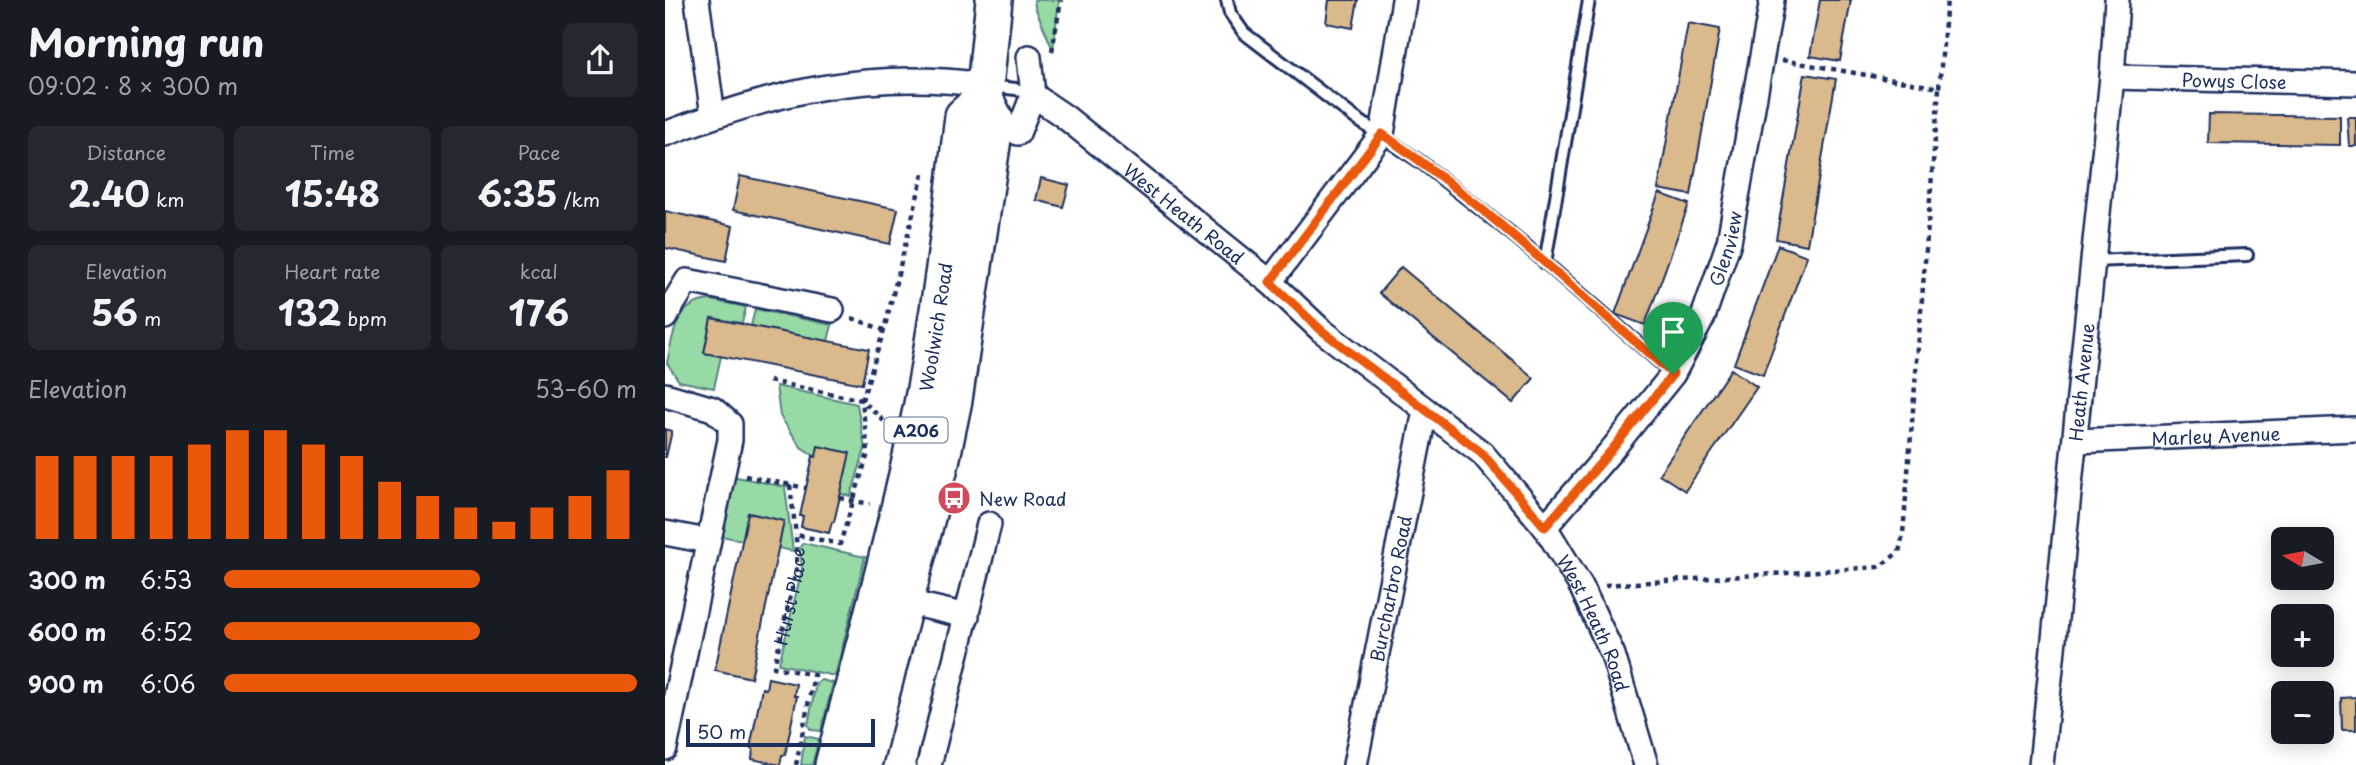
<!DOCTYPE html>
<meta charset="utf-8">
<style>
:root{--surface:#171b24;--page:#242831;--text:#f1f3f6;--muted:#9ea1a6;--accent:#ea580c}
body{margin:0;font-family:"Playpen Sans",sans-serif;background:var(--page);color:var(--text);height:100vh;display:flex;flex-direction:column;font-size:26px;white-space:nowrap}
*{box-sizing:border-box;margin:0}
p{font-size:23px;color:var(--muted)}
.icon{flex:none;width:38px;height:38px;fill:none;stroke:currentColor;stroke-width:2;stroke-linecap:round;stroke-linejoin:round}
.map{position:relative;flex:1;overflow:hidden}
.sheet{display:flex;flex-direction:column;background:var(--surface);width:665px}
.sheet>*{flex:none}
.needle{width:46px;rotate:280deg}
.controls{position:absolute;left:1606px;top:527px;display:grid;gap:14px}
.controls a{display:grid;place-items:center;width:63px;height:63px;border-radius:10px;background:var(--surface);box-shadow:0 4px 18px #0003;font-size:35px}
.scale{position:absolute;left:21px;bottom:18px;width:189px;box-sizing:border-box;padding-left:7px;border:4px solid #1b2f5e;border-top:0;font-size:19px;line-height:24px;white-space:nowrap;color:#1b2f5e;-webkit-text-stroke:5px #fff;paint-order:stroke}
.pin{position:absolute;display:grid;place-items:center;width:60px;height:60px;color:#fff;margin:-72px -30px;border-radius:50% 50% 50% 0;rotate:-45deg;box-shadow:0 0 7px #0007}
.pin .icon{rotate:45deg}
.round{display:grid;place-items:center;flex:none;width:74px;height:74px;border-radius:10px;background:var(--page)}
.summary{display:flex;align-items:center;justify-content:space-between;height:119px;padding:0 28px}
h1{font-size:38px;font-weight:700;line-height:52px}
.figures{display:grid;grid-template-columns:repeat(3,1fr);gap:10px;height:119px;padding:7px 28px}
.figures div{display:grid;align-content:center;border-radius:10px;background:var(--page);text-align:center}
.figures b{font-size:35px;font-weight:700}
.figures small{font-size:19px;font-weight:400}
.figures p{font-size:19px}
.chart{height:196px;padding:14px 28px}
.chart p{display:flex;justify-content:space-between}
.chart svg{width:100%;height:126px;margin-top:7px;stroke:var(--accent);stroke-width:6}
ul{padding:0 28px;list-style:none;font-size:23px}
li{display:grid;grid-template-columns:112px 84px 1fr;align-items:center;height:52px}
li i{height:18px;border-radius:9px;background:var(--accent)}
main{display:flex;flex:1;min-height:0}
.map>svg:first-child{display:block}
.green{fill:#97daa6;stroke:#598482;stroke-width:2}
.building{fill:#daba8d;stroke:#1b2f5e;stroke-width:2}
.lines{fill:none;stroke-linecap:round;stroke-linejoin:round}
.lane-casing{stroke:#1b2f5e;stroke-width:16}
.street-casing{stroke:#1b2f5e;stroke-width:28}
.primary-casing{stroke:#1b2f5e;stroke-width:40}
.path{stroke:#1b2f5e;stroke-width:4.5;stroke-dasharray:5 5;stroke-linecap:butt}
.lane{stroke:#fff;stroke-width:10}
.street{stroke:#fff;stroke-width:23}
.primary{stroke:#fff;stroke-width:35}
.route-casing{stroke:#fff;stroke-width:14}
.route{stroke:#ea580c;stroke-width:9}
.labels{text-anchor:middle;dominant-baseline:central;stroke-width:5;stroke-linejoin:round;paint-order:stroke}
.shield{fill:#fff;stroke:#5f6d8e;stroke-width:2}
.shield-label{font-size:16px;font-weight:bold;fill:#1b2f5e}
.street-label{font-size:18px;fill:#1b2f5e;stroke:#fff}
.poi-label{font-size:18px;fill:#1b2f5e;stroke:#fff;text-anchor:start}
</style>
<main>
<section class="sheet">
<div class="summary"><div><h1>Morning run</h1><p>09:02 · 8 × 300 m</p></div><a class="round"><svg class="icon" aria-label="share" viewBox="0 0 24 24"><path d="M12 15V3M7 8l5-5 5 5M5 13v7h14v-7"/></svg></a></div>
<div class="figures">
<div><p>Distance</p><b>2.40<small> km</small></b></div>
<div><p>Time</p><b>15:48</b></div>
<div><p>Pace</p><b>6:35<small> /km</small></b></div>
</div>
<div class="figures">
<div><p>Elevation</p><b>56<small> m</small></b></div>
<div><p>Heart rate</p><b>132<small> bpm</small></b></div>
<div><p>kcal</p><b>176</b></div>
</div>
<div class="chart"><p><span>Elevation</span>53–60 m</p>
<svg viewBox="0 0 160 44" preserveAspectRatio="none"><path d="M5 44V15M15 44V15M25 44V15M35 44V15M45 44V11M55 44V6M65 44V6M75 44V11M85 44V15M95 44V24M105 44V29M115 44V33M125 44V38M135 44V33M145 44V29M155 44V20"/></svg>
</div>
<ul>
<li><b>300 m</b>6:53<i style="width:62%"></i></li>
<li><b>600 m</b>6:52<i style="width:62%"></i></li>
<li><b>900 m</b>6:06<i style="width:100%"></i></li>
</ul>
</section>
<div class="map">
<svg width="1691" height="765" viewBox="0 0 1691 765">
<rect width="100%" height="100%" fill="#fff"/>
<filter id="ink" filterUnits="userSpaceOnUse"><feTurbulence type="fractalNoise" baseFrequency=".0143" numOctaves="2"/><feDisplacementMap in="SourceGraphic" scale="14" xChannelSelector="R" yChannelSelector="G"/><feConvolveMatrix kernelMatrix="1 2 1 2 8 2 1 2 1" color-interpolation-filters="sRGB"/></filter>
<g filter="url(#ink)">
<!-- green -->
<g class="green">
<polygon points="369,0 394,0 388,50 370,7"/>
<path d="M45 300 81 307 77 323 47 318 39 353 56 356 49 388 14 381 2 363C8 335 10 303 45 300Z"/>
<polygon points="90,309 167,325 163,341 86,326"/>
<polygon points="111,386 192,404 200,449 186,496 176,494 184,453 153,447 151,457 136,447 115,416"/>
<polygon points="67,476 120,487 128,551 113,548 119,521 84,513 78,540 55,536"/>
<polygon points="138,543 200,557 170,676 114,664 137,569 135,547"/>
<polygon points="156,680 168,683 156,731 146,730 143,725 151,683"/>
<polygon points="140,736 154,739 147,765 136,765"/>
</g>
<!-- building -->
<g class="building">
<polygon points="664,0 693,0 688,28 661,23"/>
<polygon points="1155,0 1186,0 1175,61 1145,56"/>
<polygon points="1023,23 1055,29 1026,195 993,189"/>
<polygon points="1140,74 1171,79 1142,245 1111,239"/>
<polygon points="1544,114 1675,116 1675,145 1543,143"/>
<polygon points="1682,117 1691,117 1691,146 1684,146"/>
<polygon points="75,176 233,209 225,244 68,210"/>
<polygon points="376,178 404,185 398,207 371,200"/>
<polygon points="994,193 1024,204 980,325 950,314"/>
<polygon points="0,211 68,226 61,261 0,248"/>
<polygon points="1113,245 1142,256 1098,375 1069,364"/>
<polygon points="736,267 869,378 848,403 714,293"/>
<polygon points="46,318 204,349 197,384 39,353"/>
<polygon points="1066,369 1092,387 1020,491 994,474"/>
<polygon points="0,429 7,431 1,457 0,457"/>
<polygon points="153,446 185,453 169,522 167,522 164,533 136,527 138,516 135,516 148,456 151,457"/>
<polygon points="83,513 119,521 86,678 50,670"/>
<polygon points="103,678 131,684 129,696 132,696 120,755 117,755 115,765 87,759 88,748 85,748 97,688 101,689"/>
<polygon points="1691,697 1691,730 1677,730 1676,698"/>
<polygon points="1657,698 1659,698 1661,732 1636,733 1657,732"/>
<polygon points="1611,700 1619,700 1619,732 1636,733 1613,734"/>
</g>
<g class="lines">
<defs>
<g id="lane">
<polyline points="562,0 565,13 579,33 690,118 757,163 853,239 1008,374"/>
<polyline points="323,86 351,89 368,95"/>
<polyline points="1427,261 1582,255"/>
<polyline points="880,263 924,0"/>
</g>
<g id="street">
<polyline points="32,0 48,116"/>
<path id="s2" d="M1447 77 1691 83"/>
<path id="s3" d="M368 95 399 116 605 282 656 330 817 453 880 527 916 586 948 655 981 765"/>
<polyline points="353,133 368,95 364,57"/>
<path d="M0 134C109 92 203 69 320 85"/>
<polyline points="605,282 717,134 739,0"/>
<polyline points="0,317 22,281 167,310"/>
<polyline points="0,395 48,409 65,424 65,440 0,748"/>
<path id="s4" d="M1411 441 1691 429"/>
<path id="s5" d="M880 527 945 452 1008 374 1038 317 1064 242 1107 0"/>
<polyline points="0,533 42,541"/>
<polyline points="241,602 302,616"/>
<polyline points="264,765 324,524"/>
<path id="s6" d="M690 765 760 411"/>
<path id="s7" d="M1376 765 1447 77 1452 0"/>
</g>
<g id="primary">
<path id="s8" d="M168 765C199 642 235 519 259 394 276 302 287 209 298 116L319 97"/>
<polyline points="198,765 275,467 289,400 329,132 330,119 319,97 329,0"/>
</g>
</defs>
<!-- lane casing -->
<use href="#lane" class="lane-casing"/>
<!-- street casing -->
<use href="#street" class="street-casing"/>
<!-- primary casing -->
<use href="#primary" class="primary-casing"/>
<!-- path -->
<g class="path">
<polyline points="387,51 396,0"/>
<polyline points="1117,60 1274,88 1282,0"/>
<polyline points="187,318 219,330"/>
<polyline points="104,381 197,400 224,426"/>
<polyline points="80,476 141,488"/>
<polyline points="125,485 131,535"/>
<polyline points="175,498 205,504"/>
<polyline points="940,585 1214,567 1234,552 1238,534 1274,88"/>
<path id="s1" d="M131 765 149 675 109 667 132 567 131 535 175 544 203 453 197 400 219 330 259 170"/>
</g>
<!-- lane -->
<use href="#lane" class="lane"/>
<!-- street -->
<use href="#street" class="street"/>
<!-- primary -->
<use href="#primary" class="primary"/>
</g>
</g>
<g class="lines" filter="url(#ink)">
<defs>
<path id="route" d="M717 134C821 205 912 293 1008 374L945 452 880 527 817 453 656 330 605 282Z"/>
</defs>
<!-- route casing -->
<use href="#route" class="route-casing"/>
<!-- route -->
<use href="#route" class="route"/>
</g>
<!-- icons -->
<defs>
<symbol id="bus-disc" viewBox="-11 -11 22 22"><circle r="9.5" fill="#d1495b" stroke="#fff"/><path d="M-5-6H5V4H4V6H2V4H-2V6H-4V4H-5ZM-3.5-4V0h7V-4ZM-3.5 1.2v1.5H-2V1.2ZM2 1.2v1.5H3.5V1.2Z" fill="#fff"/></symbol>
</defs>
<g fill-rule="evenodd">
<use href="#bus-disc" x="270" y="479" width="38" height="38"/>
</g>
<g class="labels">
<!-- shield labels -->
<rect class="shield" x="219.5" y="417.5" width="63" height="25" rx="5"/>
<g class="shield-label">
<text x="251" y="430">A206</text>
</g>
<!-- street labels -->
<g class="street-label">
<text stroke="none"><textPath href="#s2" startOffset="122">Powys Close</textPath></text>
<text stroke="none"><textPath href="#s3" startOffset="192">West Heath Road</textPath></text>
<text stroke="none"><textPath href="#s5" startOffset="336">Glenview</textPath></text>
<text stroke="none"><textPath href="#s8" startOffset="450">Woolwich Road</textPath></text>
<text stroke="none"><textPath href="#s7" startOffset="385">Heath Avenue</textPath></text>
<text stroke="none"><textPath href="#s4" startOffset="140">Marley Avenue</textPath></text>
<text stroke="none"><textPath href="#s6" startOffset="180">Burcharbro Road</textPath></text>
<text stroke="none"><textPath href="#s1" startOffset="205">Hurst Place</textPath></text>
<text stroke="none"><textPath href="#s3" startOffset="780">West Heath Road</textPath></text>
</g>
<!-- poi labels -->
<g class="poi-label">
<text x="314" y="498">New Road</text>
</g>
</g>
</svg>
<div class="controls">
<a><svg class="needle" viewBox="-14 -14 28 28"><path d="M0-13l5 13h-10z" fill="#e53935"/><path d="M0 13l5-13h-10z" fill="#9ea1a6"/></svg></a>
<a>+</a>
<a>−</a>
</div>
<div class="scale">50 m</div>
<div class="pin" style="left:1008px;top:374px;background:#1e9e55"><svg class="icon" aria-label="arrive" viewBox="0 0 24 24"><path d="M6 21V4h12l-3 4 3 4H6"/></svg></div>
</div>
</main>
